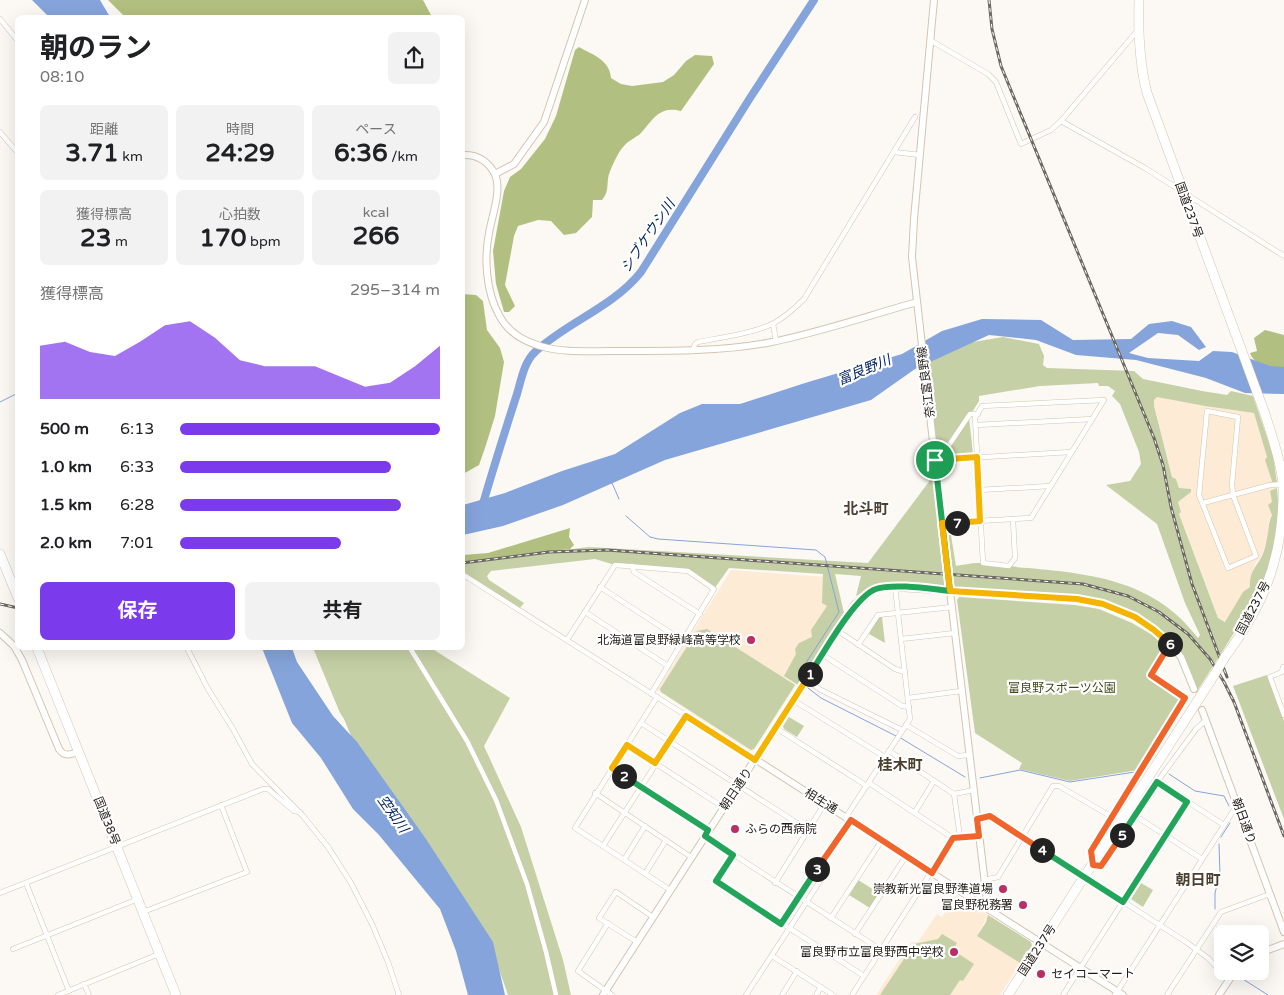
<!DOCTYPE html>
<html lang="ja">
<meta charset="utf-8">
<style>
:root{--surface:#fff;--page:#f2f2f2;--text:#202124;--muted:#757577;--accent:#7c3aed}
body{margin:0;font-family:"Varela Round","Noto Sans JP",sans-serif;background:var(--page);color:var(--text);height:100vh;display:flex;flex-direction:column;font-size:19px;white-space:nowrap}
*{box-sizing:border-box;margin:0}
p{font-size:16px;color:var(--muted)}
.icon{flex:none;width:28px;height:28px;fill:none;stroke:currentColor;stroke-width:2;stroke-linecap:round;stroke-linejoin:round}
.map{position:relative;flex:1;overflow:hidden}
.side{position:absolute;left:15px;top:15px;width:450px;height:635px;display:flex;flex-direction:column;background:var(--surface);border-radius:8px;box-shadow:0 5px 20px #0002}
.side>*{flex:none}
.controls{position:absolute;left:1214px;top:925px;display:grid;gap:10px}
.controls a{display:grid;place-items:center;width:55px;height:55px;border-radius:8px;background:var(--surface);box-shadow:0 5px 20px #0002;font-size:25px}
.pin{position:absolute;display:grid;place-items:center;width:42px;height:42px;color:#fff;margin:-21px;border:2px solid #fff;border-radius:50%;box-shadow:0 1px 5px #0007}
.km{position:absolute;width:25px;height:25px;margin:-12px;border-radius:50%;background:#222;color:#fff;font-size:14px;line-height:25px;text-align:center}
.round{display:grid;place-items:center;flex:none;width:52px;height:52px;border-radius:8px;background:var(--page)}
.overview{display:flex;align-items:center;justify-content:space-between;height:85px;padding:0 25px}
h1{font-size:28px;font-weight:700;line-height:38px}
.figures{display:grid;grid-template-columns:repeat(3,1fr);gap:8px;height:85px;padding:5px 25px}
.figures div{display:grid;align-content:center;border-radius:8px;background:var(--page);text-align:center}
.figures b{font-size:25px;font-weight:700}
.figures small{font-size:14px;font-weight:400}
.figures p{font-size:14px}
.chart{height:140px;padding:10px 25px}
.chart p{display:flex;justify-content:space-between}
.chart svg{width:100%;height:90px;margin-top:5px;fill:var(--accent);opacity:.7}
.button{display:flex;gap:10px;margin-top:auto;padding:10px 25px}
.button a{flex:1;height:58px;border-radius:8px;background:var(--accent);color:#fff;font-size:20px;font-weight:700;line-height:58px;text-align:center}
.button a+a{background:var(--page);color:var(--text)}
ul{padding:0 25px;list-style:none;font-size:16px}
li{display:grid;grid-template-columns:80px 60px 1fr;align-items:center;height:38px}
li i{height:12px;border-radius:6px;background:var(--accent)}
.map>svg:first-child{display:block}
.built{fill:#fdebd5}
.green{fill:#c5d0a6}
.forest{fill:#b1c080}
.water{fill:#85a4db}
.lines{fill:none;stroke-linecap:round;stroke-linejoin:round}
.stream{stroke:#85a4db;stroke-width:1}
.river{stroke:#85a4db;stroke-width:8}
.street-casing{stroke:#d4c4af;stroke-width:5.5}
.secondary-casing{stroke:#d4c4af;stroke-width:8}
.highway-casing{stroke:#d4c4af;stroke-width:10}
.street{stroke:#fff;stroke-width:4.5}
.secondary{stroke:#fff;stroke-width:6}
.highway{stroke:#fff;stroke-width:9}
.rail-casing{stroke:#6d6862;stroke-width:3}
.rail{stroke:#fff;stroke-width:1;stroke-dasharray:4;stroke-linecap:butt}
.highway-bridge-casing{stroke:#d4c4af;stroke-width:10;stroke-linecap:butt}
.highway-bridge{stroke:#fff;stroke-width:9}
.split-1-casing{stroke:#fff;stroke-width:10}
.split-2-casing{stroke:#fff;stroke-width:10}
.split-3-casing{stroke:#fff;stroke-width:10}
.split-4-casing{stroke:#fff;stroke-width:10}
.split-5-casing{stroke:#fff;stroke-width:10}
.split-6-casing{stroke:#fff;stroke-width:10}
.split-7-casing{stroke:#fff;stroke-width:10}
.split-8-casing{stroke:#fff;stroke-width:10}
.split-1{stroke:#22a559;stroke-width:6}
.split-2{stroke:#f5b400;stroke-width:6}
.split-3{stroke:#22a559;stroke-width:6}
.split-4{stroke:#f0652b;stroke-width:6}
.split-5{stroke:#22a559;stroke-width:6}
.split-6{stroke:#f0652b;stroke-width:6}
.split-7{stroke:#f5b400;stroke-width:6}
.split-8{stroke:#f5b400;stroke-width:6}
.poi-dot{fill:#ba2e63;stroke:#fff;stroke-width:2}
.labels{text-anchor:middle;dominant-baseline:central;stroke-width:4.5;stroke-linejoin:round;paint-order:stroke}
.street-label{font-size:12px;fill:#221c15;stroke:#fff}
.poi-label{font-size:12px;fill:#221c15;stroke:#fff;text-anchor:end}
.park-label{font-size:12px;fill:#3e4717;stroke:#fff}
.water-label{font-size:14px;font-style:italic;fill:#042564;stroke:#fff}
.quarter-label{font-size:15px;font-weight:bold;fill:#4c3f2d;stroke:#fff}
</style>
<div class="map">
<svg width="1284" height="995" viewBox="0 0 1284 995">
<rect width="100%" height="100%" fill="#fcf9f5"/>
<!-- built -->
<g class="built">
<polygon points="1157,397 1205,406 1254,413 1267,457 1265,460 1277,483 1277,488 1270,491 1273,502 1268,505 1272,515 1269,519 1268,537 1261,558 1256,562 1250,579 1250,587 1243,592 1226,622 1218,618 1179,514 1181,512 1178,502 1191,492 1191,489 1179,488 1176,479 1172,477 1154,406 1154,400"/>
<polygon points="731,570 826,577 835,607 792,673 796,685 754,750 750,751 657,690"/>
<polygon points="957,895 988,915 977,936 1020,963 1000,995 876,995 911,942 918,942 937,914 942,917"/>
</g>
<!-- green -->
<g class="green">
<path d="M1003 337 1039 344 1044 356 1043 365 1047 368 1134 371 1143 379 1202 391 1227 395 1231 391 1253 396 1273 455 1277 483 1273 484 1265 460 1267 457 1254 413 1205 406 1157 397 1154 400V406L1172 477 1176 479 1179 488 1191 489V492L1178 502 1181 512 1179 514 1218 618 1225 622 1243 592 1250 587C1249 573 1255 568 1261 558 1264 553 1266 544 1267 538 1269 531 1268 522 1272 515L1268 505 1272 502 1270 491 1277 488 1279 514 1277 536 1263 587 1196 693 1183 656 1173 641 1157 627 1113 603 1078 597 953 589 946 535H951L956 566C963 565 971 563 978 563 994 563 1011 567 1028 568 1094 574 1155 581 1198 638L1200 635 1185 603 1157 524 1106 485 1130 481 1141 464 1139 452 1120 404 1112 396 1115 391 1108 386H1099L1098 383 1040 386 979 396V401L969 417 973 454 937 457 927 359 967 343Z"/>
<polygon points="934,475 947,589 876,586 856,596 861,576 835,574 844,613 798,685 784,676 796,654 795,649 799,643 812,637 811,630 827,606 822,603 823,574 729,568 714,589 688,571 615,565 595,559 491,571 487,576 489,580 524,603 519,609 463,574 462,562 589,547 868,563"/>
<polygon points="959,597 1075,605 1099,609 1132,623 1151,634 1165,647 1148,676 1179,696 1180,702 1138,770 1070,781 1019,769 1022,763 975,733 957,600"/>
<polygon points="878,617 882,617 885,643 869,634"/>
<polygon points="707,629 795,685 754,749 751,750 661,692 660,689 697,631"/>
<polygon points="313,648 410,648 411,649 414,648 431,648 510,698 484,746 521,827 563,960 571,995 508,995 492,949 354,743 344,719 340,713"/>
<polygon points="1267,675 1284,721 1284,819 1233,686"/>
<polygon points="789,717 804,726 797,737 784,729 783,726"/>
<polygon points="858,880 879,893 870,908 849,895"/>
<polygon points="1141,883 1153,890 1143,907 1131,899"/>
<polygon points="988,915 1031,942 1032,946 1020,963 977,936 986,922"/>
<polygon points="942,934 957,943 953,950 974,964 963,981 960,980 950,995 880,995 914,944 938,939"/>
</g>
<!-- forest -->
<g class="forest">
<polygon points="108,0 423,0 432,17 125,17"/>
<path d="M579 47C593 55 610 60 611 78L621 84 632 86 663 82 674 75 686 61 695 55 712 56 714 64 681 111C659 105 653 120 640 134 635 138 628 141 624 146 618 152 612 166 609 174 606 184 610 190 602 200H593L592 217 576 233 564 235 551 221 538 220 518 226 514 236 505 285 515 306 509 312H504L496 284 493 251 504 191 510 177 521 169 545 139 556 116 575 50Z"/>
<polygon points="462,294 476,295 483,301 487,330 500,348 504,362 495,416 485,448 479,465 463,474"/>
<path d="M1265 330 1284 335V370C1271 367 1255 367 1250 353L1257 351 1254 338Z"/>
<polygon points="570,528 569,537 574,545 570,549 463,562 463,555 488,553"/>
</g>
<!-- water -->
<g class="water">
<polygon points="32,0 100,0 110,17 49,17"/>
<polygon points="982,319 1041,320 1073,340 1131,339 1149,324 1172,321 1191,327 1206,347 1199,350 1178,335 1158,333 1129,353 1148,358 1199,361 1213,351 1232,352 1270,366 1284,367 1284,394 1245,393 1206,378 1136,360 1076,355 1036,340 989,335 915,369 871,400 665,460 563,505 503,526 463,535 463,505 505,493 562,471 615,454 680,413 702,404 740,404 805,383 902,354 942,331"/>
<polygon points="262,648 292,648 297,662 333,716 357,742 426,839 493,942 505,995 468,995 456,951 440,909 379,835 353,809 321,758 292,723"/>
</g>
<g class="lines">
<!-- stream -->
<g class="stream">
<polyline points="0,402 18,393"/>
<polyline points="612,483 619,499"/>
<polyline points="626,516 650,537 658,539 816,550 825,557 839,612 798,675 799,681"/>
<polyline points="808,688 821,698 896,736"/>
<polyline points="899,737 965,777"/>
<polyline points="1169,774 1195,791 1224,796 1229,806"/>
<polyline points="980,778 1020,770 1070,782 1135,772"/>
<polyline points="1221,837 1230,823"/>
<polyline points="1215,909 1215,893 1220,874 1219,844"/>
<polyline points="1217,927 1222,951"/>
<polyline points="1238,976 1268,995"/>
</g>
<!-- river -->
<path class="river" d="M482 507C493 469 505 431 517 394 521 381 524 362 535 352 567 322 612 308 641 272L750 98 814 0"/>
<defs>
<g id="street">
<polyline points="0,19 18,41"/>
<polyline points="930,40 988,74 996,82 1021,144 1051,130 1061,121 1138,30"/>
<polyline points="1061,121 1145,168 1284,256"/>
<polyline points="0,132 18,153"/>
<polyline points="894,152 920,155"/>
<polyline points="773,324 776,341"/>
<path d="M693 351 695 344 698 342C719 338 755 333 774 323 785 317 795 308 804 299L915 117"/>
<polygon points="1207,411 1238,417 1232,484 1233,495 1256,556 1228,568 1199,495"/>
<polyline points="976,425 1092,419"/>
<polyline points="946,459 945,451 970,414 978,414"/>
<polyline points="935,460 1071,452"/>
<polyline points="979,490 1050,486"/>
<polyline points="1203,503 1270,485 1283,484"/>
<polyline points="1013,519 1015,558 1009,566 983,563 975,418 982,406 1104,400"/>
<polyline points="942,523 1031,518 1104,400"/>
<polyline points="632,566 634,572 700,614"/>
<polyline points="462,574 755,759"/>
<polyline points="600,587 683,641"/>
<polyline points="585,612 668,666"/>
<polyline points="838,631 895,669 905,672"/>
<polyline points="901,639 955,633"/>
<polyline points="567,640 615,565 688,571 714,589 651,694"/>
<polyline points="1170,644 1151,675 1185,698 1091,851 1093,865 1101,866 1157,782 1196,729 1206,720"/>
<polyline points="858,645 878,615 952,607"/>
<polyline points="187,648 208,689 233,729 252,764 303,816 328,847 351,883 372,924 388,962 399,995"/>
<polyline points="410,648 467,741 496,800 527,884 546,952 556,995"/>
<polyline points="823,655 902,706 909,707"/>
<polyline points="1283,667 1282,672 1270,677 1284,715"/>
<polyline points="806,680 821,690 902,730"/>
<polyline points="908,698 961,691"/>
<polyline points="793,700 885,757"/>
<polyline points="641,723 808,830"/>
<polyline points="906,725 958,756 969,755"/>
<polyline points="776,728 867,786"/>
<polyline points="627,745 723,807"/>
<polyline points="889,751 954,794 974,790"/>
<polyline points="612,768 708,831"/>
<polyline points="1157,782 1224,825"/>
<polyline points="869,783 953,838 979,836"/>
<polyline points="595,793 691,857"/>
<polyline points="954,794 960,837"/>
<polyline points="915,812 934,781"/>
<polyline points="1134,815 1202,859"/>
<polyline points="846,817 910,719 895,587"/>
<polyline points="977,819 990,816 1186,942 1208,958 1229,981"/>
<polyline points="705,836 881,950"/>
<polyline points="603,846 575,828 657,697"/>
<polyline points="733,855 716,881 864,976"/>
<polyline points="624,860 645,826"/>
<polyline points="645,874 666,840"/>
<polyline points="984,880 998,877 1053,786 1059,786 1112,817"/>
<polyline points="26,883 69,991"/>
<polyline points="775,883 825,803"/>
<polyline points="670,890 603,846 687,716"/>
<polyline points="0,893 263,789 268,789 294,811 300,812"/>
<polyline points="143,912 247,872 221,805"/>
<polyline points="831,918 882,840"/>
<polyline points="608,923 578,971 612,995"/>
<polyline points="781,924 821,863"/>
<polyline points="855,934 906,856"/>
<polyline points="637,942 599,918 616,892 653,917"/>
<polyline points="13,949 138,899"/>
<polyline points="772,956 833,995"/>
<polyline points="84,984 89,995"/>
<polyline points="58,995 159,954"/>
<polyline points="746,995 822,878 821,863 851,820"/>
<polyline points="782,995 797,971"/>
<polyline points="816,995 821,987"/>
<polyline points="852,995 953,838"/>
<polyline points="1063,995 1187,802"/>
<polyline points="1115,995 1237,805"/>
<polyline points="1167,995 1221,912 1270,894"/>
</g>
<g id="secondary">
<path d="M585 0 544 122 514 164 495 174C502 191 492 215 489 233 484 258 486 292 499 315 507 331 523 341 540 346 563 353 588 351 612 351 664 351 715 352 767 343 818 333 867 316 917 302"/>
<polyline points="934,0 914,219 912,257 948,574 988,909 1123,995"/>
<path d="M462 155C477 154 488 161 495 174"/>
<path d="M0 633 14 646 22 660 59 749C64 757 71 755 79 751"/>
<polyline points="1202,710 1284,932"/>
<polyline points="755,759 988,909"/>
<polyline points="1260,953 1284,944"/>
<polyline points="603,995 855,604 863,597 876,589 889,587 1077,599 1103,604 1135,617 1154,630 1167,641 1181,657 1194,689"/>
<polyline points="1219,995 1235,971"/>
</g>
<g id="highway">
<path d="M1139 0C1138 32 1139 62 1147 93L1265 414C1272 437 1281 461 1283 484 1284 531 1274 579 1250 619 1243 633 1233 645 1225 657"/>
<polyline points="0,554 18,598"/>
<polyline points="37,648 176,995"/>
<polyline points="1008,995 1211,680"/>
</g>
</defs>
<!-- street casing -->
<use href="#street" class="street-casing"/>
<!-- secondary casing -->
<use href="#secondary" class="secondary-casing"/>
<!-- highway casing -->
<use href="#highway" class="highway-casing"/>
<!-- street -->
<use href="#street" class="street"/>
<!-- secondary -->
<use href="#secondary" class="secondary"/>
<!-- highway -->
<use href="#highway" class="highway"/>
<defs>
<g id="rail">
<polyline points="989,0 992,29 1001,66 1154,438 1163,465 1171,507 1192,584 1227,677"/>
<polyline points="462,563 549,552 607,550 1083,584 1128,596 1159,612 1188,634 1210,659 1224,682 1234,702 1284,836"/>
<polyline points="0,604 18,608"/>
</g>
</defs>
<!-- rail casing -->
<use href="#rail" class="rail-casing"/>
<!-- rail -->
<use href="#rail" class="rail"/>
<defs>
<polyline id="highway-bridge" points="1211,680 1225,657"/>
</defs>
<!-- highway-bridge casing -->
<use href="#highway-bridge" class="highway-bridge-casing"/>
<!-- highway-bridge -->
<use href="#highway-bridge" class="highway-bridge"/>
</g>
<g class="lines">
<defs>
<path id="split-1" d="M810 674C823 654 855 596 876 589 894 583 931 589 950 591L935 460"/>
<polyline id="split-2" points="624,776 612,768 627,745 655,763 686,716 755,760 810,674"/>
<polyline id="split-3" points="624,776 708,830 705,836 733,855 716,881 781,924 817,869"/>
<polyline id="split-4" points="817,869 851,820 932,873 953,838 979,836 977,819 990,816 1042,850"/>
<polyline id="split-5" points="1042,850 1123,902 1187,802 1157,782 1122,835"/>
<polyline id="split-6" points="1122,835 1101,866 1093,865 1091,851 1185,698 1151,675 1170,644"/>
<polyline id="split-7" points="957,523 942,523 950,591 1077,599 1103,604 1135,617 1154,630 1170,644"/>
<polyline id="split-8" points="935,460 977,457 980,521 957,523"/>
</defs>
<!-- split-1 casing -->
<use href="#split-1" class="split-1-casing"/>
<!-- split-2 casing -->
<use href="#split-2" class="split-2-casing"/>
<!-- split-3 casing -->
<use href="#split-3" class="split-3-casing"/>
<!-- split-4 casing -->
<use href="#split-4" class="split-4-casing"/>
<!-- split-5 casing -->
<use href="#split-5" class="split-5-casing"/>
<!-- split-6 casing -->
<use href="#split-6" class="split-6-casing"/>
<!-- split-7 casing -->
<use href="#split-7" class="split-7-casing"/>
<!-- split-8 casing -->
<use href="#split-8" class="split-8-casing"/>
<!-- split-1 -->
<use href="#split-1" class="split-1"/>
<!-- split-2 -->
<use href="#split-2" class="split-2"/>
<!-- split-3 -->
<use href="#split-3" class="split-3"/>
<!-- split-4 -->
<use href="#split-4" class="split-4"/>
<!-- split-5 -->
<use href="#split-5" class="split-5"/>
<!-- split-6 -->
<use href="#split-6" class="split-6"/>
<!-- split-7 -->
<use href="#split-7" class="split-7"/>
<!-- split-8 -->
<use href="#split-8" class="split-8"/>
</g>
<!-- markers -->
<g class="poi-dot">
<circle cx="751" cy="640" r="5"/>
<circle cx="735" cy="829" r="5"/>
<circle cx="1003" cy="889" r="5"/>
<circle cx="1023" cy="905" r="5"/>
<circle cx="954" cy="952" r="5"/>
<circle cx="1041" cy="974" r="5"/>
</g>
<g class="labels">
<!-- street labels -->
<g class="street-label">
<text transform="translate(1189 210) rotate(70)">国道237号</text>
<text transform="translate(926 382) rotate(-97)">奈江富良野線</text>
<text transform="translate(1253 608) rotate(-62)">国道237号</text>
<text transform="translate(736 789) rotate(-56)">朝日通り</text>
<text transform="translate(821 801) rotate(32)">相生通</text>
<text transform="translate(107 821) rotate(68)">国道38号</text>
<text transform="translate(1244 821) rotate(70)">朝日通り</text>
<text transform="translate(1037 950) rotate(-57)">国道237号</text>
</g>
<!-- poi labels -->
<g class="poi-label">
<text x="741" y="640">北海道富良野緑峰高等学校</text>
<text x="745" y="829" text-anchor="start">ふらの西病院</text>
<text x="993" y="889">崇教新光富良野準道場</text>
<text x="1013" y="905">富良野税務署</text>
<text x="944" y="952">富良野市立富良野西中学校</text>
<text x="1051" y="974" text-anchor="start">セイコーマート</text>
</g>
<!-- park labels -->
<g class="park-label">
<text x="1062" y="688">富良野スポーツ公園</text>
</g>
<!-- water labels -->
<g class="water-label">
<text transform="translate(648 236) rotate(-56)">シブケウシ川</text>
<text transform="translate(864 370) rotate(-23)">富良野川</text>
<text transform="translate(393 814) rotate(55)">空知川</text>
</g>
<!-- quarter labels -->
<g class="quarter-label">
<text x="866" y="509">北斗町</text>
<text x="900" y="765">桂木町</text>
<text x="1198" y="880">朝日町</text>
</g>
</g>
</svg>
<div class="controls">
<a><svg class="icon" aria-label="layers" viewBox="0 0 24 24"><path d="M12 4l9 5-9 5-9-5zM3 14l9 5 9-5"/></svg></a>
</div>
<div class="pin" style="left:935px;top:460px;background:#1e9e55"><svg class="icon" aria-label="arrive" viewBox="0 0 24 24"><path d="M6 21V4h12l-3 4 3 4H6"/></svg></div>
<b class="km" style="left:810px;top:674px">1</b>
<b class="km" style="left:624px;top:776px">2</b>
<b class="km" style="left:817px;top:869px">3</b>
<b class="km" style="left:1042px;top:850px">4</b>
<b class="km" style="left:1122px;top:835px">5</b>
<b class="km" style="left:1170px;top:644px">6</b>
<b class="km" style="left:957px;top:523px">7</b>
<section class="side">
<div class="overview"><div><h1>朝のラン</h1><p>08:10</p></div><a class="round"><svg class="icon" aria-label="share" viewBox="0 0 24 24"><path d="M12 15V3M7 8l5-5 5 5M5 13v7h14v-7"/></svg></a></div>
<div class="figures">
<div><p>距離</p><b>3.71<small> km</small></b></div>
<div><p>時間</p><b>24:29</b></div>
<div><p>ペース</p><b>6:36<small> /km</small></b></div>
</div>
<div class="figures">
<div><p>獲得標高</p><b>23<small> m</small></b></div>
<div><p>心拍数</p><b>170<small> bpm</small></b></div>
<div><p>kcal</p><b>266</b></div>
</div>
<div class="chart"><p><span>獲得標高</span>295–314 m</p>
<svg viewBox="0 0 160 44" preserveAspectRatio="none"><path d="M0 44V18L10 16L20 21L30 23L40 16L50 8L60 6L70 14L80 25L90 28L100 28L110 28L120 33L130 38L140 36L150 28L160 18V44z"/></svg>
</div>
<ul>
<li><b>500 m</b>6:13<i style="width:100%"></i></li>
<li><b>1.0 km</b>6:33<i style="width:81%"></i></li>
<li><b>1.5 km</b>6:28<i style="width:85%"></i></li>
<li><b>2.0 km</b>7:01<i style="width:62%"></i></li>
</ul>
<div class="button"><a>保存</a><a>共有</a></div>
</section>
</div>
